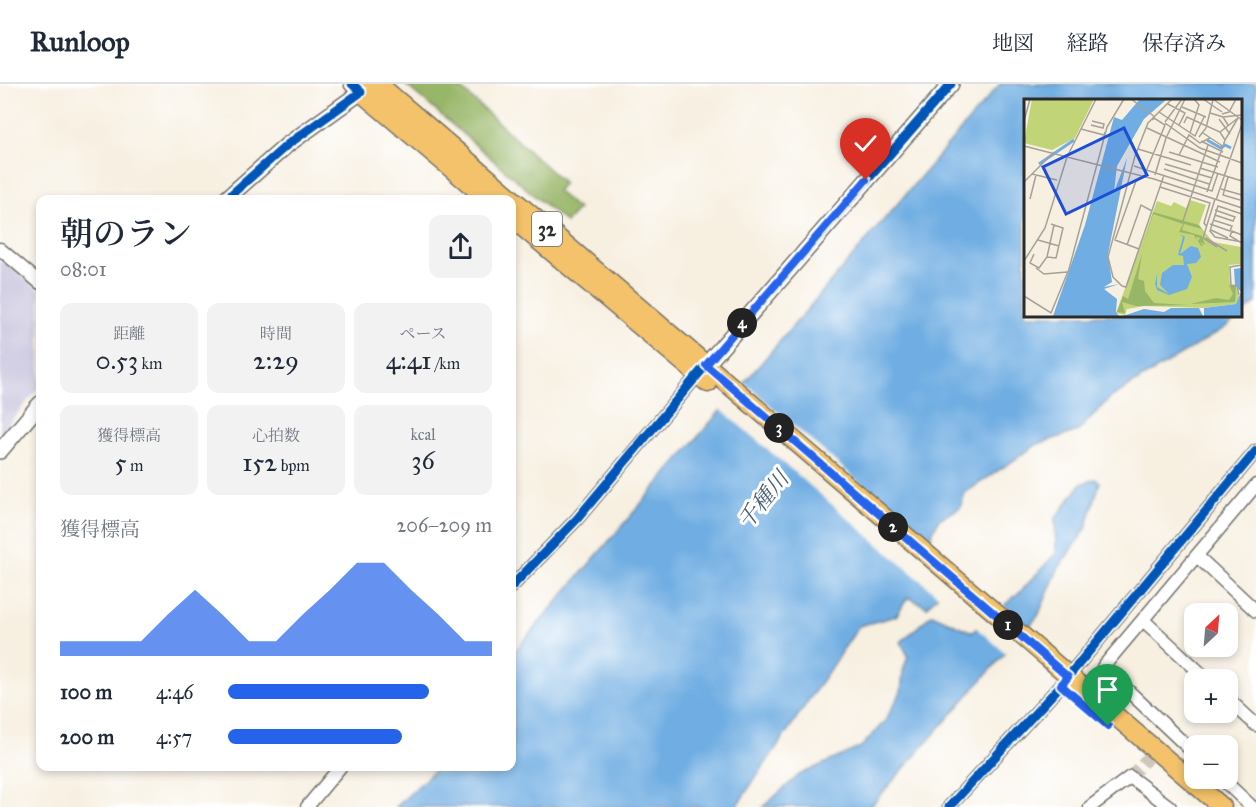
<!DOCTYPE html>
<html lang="ja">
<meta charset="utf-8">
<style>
:root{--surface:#fff;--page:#f2f2f3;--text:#1f2937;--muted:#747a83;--line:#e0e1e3;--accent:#2563eb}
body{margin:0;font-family:"IM FELL Great Primer","Noto Serif JP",serif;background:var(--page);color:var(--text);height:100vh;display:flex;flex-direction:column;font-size:22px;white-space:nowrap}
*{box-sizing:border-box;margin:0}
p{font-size:20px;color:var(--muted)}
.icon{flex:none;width:33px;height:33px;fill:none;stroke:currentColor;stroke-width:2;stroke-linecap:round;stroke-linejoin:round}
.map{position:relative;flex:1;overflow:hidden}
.drawer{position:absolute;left:36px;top:111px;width:480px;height:576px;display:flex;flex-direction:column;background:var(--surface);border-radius:12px;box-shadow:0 3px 9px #0003}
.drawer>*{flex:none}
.needle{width:39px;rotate:26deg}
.buttons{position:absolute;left:1184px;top:519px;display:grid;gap:12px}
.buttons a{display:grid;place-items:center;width:54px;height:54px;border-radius:12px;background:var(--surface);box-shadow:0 3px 9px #0003;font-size:30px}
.pin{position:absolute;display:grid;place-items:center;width:51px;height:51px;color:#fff;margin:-62px -26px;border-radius:50% 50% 50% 0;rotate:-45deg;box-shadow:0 0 6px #0007}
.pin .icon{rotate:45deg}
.km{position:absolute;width:30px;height:30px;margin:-15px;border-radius:50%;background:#222;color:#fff;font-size:16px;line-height:30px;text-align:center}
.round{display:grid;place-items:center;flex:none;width:63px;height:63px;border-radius:12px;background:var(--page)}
.head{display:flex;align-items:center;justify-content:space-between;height:102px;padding:0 24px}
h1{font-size:33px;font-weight:600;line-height:45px}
.figures{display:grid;grid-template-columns:repeat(3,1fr);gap:9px;height:102px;padding:6px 24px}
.figures div{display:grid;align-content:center;border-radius:12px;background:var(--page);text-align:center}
.figures b{font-size:26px;font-weight:600}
.figures small{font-size:16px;font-weight:400}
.figures p{font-size:16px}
.chart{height:168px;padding:12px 24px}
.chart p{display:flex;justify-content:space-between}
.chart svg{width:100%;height:108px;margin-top:6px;fill:var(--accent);opacity:.7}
ul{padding:0 24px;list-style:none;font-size:20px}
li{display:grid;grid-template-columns:96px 72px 1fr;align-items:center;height:45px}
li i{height:15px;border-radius:8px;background:var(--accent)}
header{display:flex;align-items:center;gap:36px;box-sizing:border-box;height:84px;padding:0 30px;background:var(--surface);border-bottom:2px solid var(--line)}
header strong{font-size:28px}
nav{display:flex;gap:33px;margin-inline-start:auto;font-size:21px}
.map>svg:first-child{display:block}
.industrial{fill:#c5c0db}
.forest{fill:#98b668;stroke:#62704a;stroke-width:1.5}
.water{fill:#6fade2;stroke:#4d6c86;stroke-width:1.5;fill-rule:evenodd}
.pier{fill:#f7efe0}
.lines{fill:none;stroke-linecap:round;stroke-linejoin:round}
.minor-tunnel{stroke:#cec8bc;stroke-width:12;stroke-dasharray:12 6;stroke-linecap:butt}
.minor-casing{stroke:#72706a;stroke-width:15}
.tertiary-casing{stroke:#72706a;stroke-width:18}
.primary-casing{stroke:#72706a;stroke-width:21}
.minor{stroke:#fff;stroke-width:12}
.tertiary{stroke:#fff;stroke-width:15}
.primary{stroke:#f3c26a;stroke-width:18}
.cycleway-casing{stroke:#fff;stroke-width:13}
.cycleway{stroke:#0057b8;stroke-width:9}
.route-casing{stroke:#fff;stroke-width:12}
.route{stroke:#2563eb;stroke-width:8}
.labels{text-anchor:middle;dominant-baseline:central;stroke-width:6;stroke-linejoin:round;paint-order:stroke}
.shield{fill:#fff;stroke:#6b6b6b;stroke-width:1.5}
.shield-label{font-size:20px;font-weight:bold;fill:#2b2b2b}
.water-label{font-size:22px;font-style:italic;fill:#465f74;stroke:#fff}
.inset-river{fill:none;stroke:#6fade2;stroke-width:3}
.inset-road{fill:none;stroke:#a5a198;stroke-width:1.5}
.view{fill:#1d4ed8;fill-opacity:0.15;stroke:#1d4ed8;stroke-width:3}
.inset-edge{fill:none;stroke:#2b2b2b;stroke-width:3}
</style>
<header>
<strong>Runloop</strong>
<nav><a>地図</a><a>経路</a><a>保存済み</a></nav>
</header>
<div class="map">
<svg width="1256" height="723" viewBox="0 0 1256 723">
<rect width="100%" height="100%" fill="#fff"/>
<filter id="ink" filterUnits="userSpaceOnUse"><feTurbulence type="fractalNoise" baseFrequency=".0167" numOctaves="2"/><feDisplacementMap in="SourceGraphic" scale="12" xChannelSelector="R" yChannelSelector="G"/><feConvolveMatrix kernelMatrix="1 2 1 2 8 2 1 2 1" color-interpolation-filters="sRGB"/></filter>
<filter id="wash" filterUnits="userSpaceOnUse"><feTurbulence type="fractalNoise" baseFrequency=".008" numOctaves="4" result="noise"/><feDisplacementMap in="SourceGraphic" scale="24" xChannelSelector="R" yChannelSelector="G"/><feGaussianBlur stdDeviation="1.35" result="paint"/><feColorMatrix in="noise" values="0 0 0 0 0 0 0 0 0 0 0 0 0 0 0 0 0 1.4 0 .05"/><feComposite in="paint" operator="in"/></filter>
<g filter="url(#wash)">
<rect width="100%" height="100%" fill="#f7efe0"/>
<!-- industrial -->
<polygon class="industrial" points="0,174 40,207 40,302 0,351"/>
<!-- forest -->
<polygon class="forest" points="405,0 456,0 564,99 557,107 578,125 566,139"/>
<!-- water -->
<g class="water">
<path d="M1000 0H1256V219L1223 245 1110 314 1078 347 1038 360 965 409 960 424 939 435 928 459 944 504 927 523 908 513 896 532 859 542 736 723H396L438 683 512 682 514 568ZM1025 16H1240V231H1025Z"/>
<polygon points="1095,395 1100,398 1086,445 1058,485 1038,532 870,723 763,723 799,691 861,663 885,637 901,608 903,587 908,572 901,558 932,530 972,548 1020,508 1056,469 1055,435 1081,400"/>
</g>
<!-- pier -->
<g class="pier">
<polygon points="741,296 931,460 947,504 940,513 718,323"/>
<polygon points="1002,520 1031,545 1008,571 974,542"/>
</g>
</g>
<g filter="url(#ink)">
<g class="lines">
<!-- minor-tunnel -->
<polyline class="minor-tunnel" points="1130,693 1165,655"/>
<defs>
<g id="minor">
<polyline points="0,165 40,199"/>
<polyline points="1198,473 1256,527"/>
<polyline points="512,502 577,435 701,287"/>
<polyline points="1143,536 1208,596"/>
<polyline points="1227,614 1256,641"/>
<polyline points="1194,669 1103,583 1256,401"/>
<polyline points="1221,694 1252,723"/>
<polyline points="307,723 341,682"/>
<polyline points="949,723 1061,601 1256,367"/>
<polyline points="1090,723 1130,693 1170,723"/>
</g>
<g id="tertiary">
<polyline points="225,116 287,61 361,8 352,0"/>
<polyline points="706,281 951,0"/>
<polyline points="0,367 40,320"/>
</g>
<g id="primary">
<polyline points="372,0 361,8 489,116"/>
<polyline points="378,0 1222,723"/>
<polyline points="512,134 708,299"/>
</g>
</defs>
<!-- minor casing -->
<use href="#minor" class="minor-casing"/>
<!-- tertiary casing -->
<use href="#tertiary" class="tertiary-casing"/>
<!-- primary casing -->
<use href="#primary" class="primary-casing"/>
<!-- minor -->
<use href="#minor" class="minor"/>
<!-- tertiary -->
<use href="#tertiary" class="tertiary"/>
<!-- primary -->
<use href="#primary" class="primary"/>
<defs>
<g id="cycleway">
<polyline points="225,116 287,61 361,8 352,0"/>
<polyline points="512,502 577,435 706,281 951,0"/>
<polyline points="949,723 1061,601 1256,367"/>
</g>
</defs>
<!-- cycleway casing -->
<use href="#cycleway" class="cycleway-casing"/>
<!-- cycleway -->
<use href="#cycleway" class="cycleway"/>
</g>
</g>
<g class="lines" filter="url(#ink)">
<defs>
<polyline id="route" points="866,96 706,281 1068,593 1061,601 1108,642"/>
</defs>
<!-- route casing -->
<use href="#route" class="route-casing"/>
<!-- route -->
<use href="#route" class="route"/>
</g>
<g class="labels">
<!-- shield labels -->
<rect class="shield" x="532" y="128" width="30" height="34" rx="4.5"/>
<g class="shield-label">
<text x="547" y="145">32</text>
</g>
<!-- water labels -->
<g class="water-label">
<text transform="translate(763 416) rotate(-51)">千種川</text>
</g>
</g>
<!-- overview -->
<g transform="translate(1024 15)">
<rect width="218" height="218" fill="#f7efe0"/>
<path d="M8 0H70L51 39 28 51 0 44ZM166 101 182 106 175 126 189 143 217 148V165L205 166 206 186 212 187 215 198 212 205 179 209 121 207 103 210 101 216 92 214 133 102 147 107 150 103 162 109Z" fill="#c1d477"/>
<path d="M129 113 175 126 178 130 160 125 158 131 178 137 181 146 176 143 179 147H177L174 142 176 139 172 138 173 142 170 136 155 133 159 125 129 115 119 149ZM118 155 114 180 120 182 121 192 130 204 164 206 112 207 98 203 101 214 93 213 99 197 104 200ZM205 186 212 187 211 203 166 205 192 199 205 201 209 195Z" fill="#98b668"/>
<path d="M116 0H143L120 20 93 67 90 93 103 59 84 155 88 183 80 188 95 185 80 190 93 200 92 213 95 217H29L61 126 90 18 98 21ZM156 135 161 138 156 155 167 147 174 149 177 158 172 164 163 165 168 178 163 190 145 196 133 191 131 185 133 175V188L145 195 136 186 138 174 149 166H160L159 157 154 156 159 138ZM217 169V217H180V209L212 205 217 193 211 186 210 170ZM147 209H175L179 217H99L120 210 140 213Z" fill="#6fade2"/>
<path class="inset-river" d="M183 41 197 49 201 46 207 49M15 65 50 41"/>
<path class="inset-road" d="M72 0 43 58 130 80 218 109M107 0 131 18M179 0 198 13M189 0 218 21M144 5 161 14 155 26M158 8 182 18M135 13 171 37 180 18M186 14 199 18 204 26M198 15 205 13 212 0M199 18 218 16M195 20 206 35M0 22 6 0M141 23 158 0M141 24 176 49 218 64M160 24 163 18 196 33 201 41M67 26 79 29 80 25 68 22M123 29 196 63M57 30 80 36 81 33M196 33 214 19M166 34 175 6 170 0M179 34 200 48M175 38 182 29 189 1M177 42 199 53M0 47 43 58 21 129 0 162M114 50 167 66M145 53 194 68M155 56 165 36 176 44 186 39M141 65 188 79M110 67 188 92 194 74M176 69 218 82M140 70 185 85M8 75 33 81M121 75 141 26 130 19 128 21M131 76 142 39 161 0M204 78 199 96 216 101M0 83 30 53M136 88 186 104 180 124 183 128M197 90 218 96M183 93 201 41 214 19M6 100 12 76M191 100 179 139 193 148M192 101 218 25M218 115 194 107 186 132 191 138 218 143M191 116 209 122 211 118 191 111M159 122 184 46M186 125 206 132 208 127 189 121M187 131 204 139M182 139 203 152M14 141 35 147M216 143 206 137 208 132 218 136M103 146 117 106 128 112M115 150 91 141 112 82 117 78M10 155 6 164 15 169 23 158 30 126M23 158 32 159 39 129 27 125M12 169 20 175 43 173M98 187 89 178 84 158 111 57 124 24 148 0M98 187 102 188 140 76M215 196 213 187 207 186 206 168 218 166M0 197 27 214 45 170 83 28 100 0"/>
<path class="view" d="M100 29 123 76 42 115 19 68Z"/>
<rect width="218" height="218" class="inset-edge"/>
</g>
</svg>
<div class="buttons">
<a><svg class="needle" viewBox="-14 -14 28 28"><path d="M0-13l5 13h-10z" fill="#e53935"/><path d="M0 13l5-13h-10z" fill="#747a83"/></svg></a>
<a>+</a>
<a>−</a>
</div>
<div class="pin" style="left:1108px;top:642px;background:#1e9e55"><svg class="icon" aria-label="arrive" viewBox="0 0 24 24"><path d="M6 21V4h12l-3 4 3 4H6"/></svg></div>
<div class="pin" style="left:866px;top:96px;background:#d93025"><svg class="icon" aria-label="check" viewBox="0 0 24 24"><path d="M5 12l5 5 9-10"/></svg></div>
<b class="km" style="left:1008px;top:541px">1</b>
<b class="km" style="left:893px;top:443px">2</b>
<b class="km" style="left:779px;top:344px">3</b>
<b class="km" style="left:742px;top:239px">4</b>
<section class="drawer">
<div class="head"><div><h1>朝のラン</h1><p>08:01</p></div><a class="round"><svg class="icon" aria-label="share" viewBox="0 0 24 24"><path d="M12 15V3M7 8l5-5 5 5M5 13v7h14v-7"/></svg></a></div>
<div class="figures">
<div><p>距離</p><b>0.53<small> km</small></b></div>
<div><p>時間</p><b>2:29</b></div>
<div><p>ペース</p><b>4:41<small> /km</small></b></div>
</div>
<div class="figures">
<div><p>獲得標高</p><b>5<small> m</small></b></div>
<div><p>心拍数</p><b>152<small> bpm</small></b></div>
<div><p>kcal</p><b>36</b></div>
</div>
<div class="chart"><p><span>獲得標高</span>206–209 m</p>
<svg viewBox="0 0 160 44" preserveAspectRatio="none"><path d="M0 44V38L10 38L20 38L30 38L40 27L50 17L60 27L70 38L80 38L90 27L100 17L110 6L120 6L130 17L140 27L150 38L160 38V44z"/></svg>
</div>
<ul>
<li><b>100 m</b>4:46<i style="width:76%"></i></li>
<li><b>200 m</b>4:57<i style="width:66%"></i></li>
</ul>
</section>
</div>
